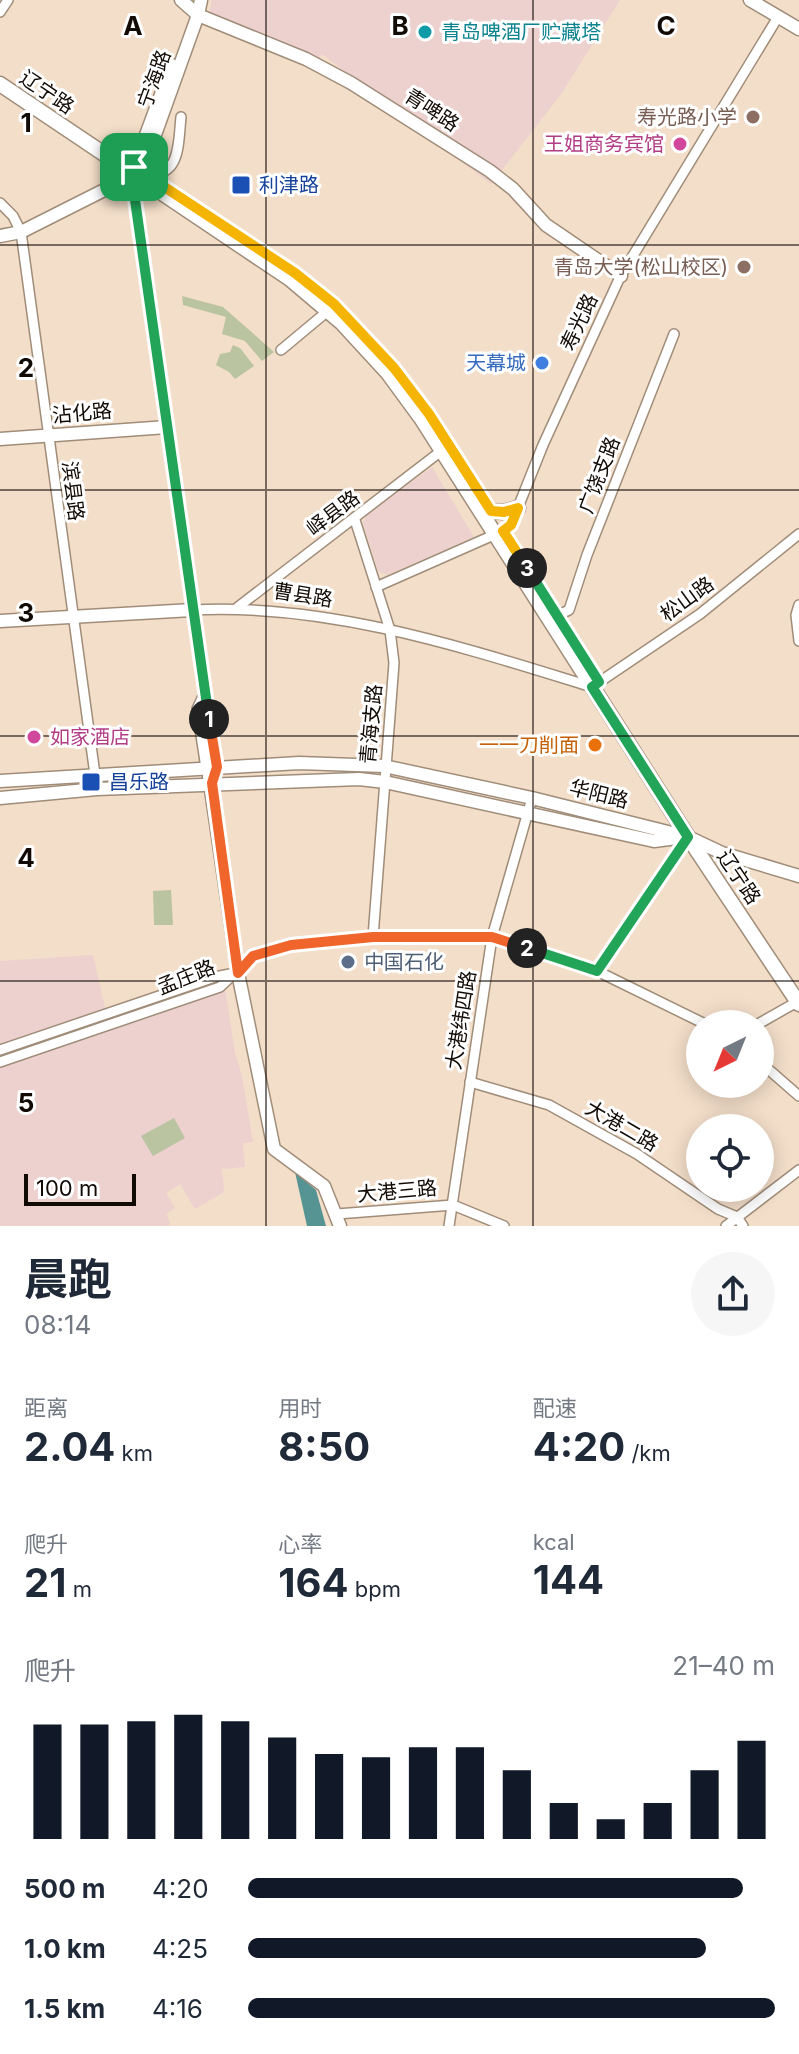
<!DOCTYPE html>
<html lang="zh">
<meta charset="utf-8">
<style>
:root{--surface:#fff;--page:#f6f6f7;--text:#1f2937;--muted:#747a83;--accent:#111827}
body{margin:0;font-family:Inter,"Noto Sans SC",sans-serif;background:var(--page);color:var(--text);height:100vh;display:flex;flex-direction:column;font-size:30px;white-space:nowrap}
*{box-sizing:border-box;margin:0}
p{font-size:26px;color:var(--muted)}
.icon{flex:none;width:44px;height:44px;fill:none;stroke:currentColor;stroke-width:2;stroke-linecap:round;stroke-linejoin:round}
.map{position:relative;height:1226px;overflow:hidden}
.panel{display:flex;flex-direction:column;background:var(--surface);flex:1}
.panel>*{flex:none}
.needle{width:52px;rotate:223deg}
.tools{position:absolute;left:686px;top:1010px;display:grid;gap:16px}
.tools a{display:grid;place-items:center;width:88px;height:88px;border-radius:50%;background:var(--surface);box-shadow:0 4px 20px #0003;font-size:40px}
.scale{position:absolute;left:24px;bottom:20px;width:112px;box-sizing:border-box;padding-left:8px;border:4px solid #110a05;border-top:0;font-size:22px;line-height:28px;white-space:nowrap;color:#110a05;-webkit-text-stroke:6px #fff;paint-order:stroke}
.pin{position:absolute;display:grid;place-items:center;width:68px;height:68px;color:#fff;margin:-34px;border-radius:16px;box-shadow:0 4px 12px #0006}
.km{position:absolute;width:40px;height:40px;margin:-20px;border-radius:50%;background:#222;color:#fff;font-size:22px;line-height:40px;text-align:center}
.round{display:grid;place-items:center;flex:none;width:84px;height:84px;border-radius:42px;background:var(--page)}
.headline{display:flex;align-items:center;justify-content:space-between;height:136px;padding:0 24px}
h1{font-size:44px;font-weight:700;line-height:60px}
.metrics{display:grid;grid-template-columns:repeat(3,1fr);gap:12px;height:136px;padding:8px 24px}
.metrics div{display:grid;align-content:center}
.metrics b{font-size:40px;font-weight:700}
.metrics small{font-size:22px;font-weight:400}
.metrics p{font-size:22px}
.chart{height:224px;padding:16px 24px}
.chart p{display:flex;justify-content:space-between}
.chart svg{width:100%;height:144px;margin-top:8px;stroke:var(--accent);stroke-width:6}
ul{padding:0 24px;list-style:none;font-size:26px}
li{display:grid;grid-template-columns:128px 96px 1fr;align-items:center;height:60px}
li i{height:20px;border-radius:10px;background:var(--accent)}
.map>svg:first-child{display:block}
.industrial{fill:#ecd1cf}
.green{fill:#bac4a1}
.water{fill:#569393}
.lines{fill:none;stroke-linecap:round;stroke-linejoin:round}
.street-casing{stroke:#a08d79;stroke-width:12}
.secondary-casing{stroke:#a08d79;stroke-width:15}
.primary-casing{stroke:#a08d79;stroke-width:17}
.street{stroke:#fff;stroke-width:9}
.secondary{stroke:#fff;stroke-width:12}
.primary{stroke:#fff;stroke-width:14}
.split-1-casing{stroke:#fff;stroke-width:16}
.split-2-casing{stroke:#fff;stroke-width:16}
.split-3-casing{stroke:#fff;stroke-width:16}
.split-4-casing{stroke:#fff;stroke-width:16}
.split-1{stroke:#22a559;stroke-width:10}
.split-2{stroke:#f0652b;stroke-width:10}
.split-3{stroke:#22a559;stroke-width:10}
.split-4{stroke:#f5b400;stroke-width:10}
.grid{fill:none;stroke:#110a05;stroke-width:2;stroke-opacity:0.55}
.culture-dot{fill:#0f9aa8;stroke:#fff;stroke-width:3}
.education-dot{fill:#8d6e63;stroke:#fff;stroke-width:3}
.hotel-dot{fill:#d1479c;stroke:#fff;stroke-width:3}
.transit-dot{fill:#1a4fb4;stroke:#fff;stroke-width:3}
.shop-dot{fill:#3f7fe0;stroke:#fff;stroke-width:3}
.food-dot{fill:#e8710a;stroke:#fff;stroke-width:3}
.service-dot{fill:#5c6f8a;stroke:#fff;stroke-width:3}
.labels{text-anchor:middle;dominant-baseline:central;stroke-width:6;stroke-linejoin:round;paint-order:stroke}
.culture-label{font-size:20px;fill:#0d838f;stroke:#fff;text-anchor:start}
.street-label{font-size:20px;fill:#110a05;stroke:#fff}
.education-label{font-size:20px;fill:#785e54;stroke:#fff;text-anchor:end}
.hotel-label{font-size:20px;fill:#b23c85;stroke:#fff;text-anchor:end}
.transit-label{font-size:20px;fill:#164399;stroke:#fff;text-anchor:start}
.shop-label{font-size:20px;fill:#366cbe;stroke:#fff;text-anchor:end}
.food-label{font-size:20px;fill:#c56008;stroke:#fff;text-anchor:end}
.service-label{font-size:20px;fill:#4e5e75;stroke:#fff;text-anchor:start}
.grid-label{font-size:26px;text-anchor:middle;font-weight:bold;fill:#110a05;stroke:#fff;stroke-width:6;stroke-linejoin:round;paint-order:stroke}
</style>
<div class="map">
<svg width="799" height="1226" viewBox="0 0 799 1226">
<rect width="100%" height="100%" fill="#f3dec9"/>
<!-- industrial -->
<g class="industrial">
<polygon points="212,0 620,0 562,93 491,184 322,54 314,67 209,17"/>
<polygon points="432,467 474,537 387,575 378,571 363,523 367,515"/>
<polygon points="93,955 106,1012 0,1047 0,961"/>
<polygon points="225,988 235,1053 242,1076 253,1142 243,1143 245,1167 222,1169 224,1192 195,1209 180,1184 166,1193 175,1208 166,1214 170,1222 169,1226 0,1226 0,1067"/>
</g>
<!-- green -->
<g class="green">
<polygon points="182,296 223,307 274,352 262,361 245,341 222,334 226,317 183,305"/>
<polygon points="233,345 240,348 254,366 235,379 229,372 216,365 220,354 230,352"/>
<polygon points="171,890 173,925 154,925 153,891"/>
<polygon points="174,1118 185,1138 153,1156 141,1136"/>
</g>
<!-- water -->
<polygon class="water" points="295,1172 316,1190 326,1226 307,1226"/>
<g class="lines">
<defs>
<g id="street">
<polyline points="0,12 8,0"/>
<path d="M142 171C181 182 178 144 181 117"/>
<polyline points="135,175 135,200 192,610 217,767"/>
<polyline points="0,203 13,216 21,232 96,782"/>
<polyline points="281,350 329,310"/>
<polyline points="355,520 390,630 394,663 373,937"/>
<polyline points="376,587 496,534 511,525 543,445 620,277 778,17"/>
<polyline points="799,605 796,615 799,641"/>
<polyline points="238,607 449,445"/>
<path d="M192 610C329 603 462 647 592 687L700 614 799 534"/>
<polyline points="550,619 569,610 587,555 674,334"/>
<polyline points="205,692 197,709 206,768"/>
<polyline points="597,971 688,837"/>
<polyline points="758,1024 797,1002"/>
<polyline points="0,1050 215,977 235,973"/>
<polyline points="0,1062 220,987 253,956 291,945 373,937 492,937 597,971 705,1024"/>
<polyline points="760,1062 799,1096"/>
<polyline points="470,1082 549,1105 637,1154 718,1209 737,1217 743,1226"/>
<polyline points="337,1214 453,1205 504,1226"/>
<polyline points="449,1226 492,937 532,798"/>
<polyline points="726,1226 799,1170"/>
</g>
<g id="secondary">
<polyline points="181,0 198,15 306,59 351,83 490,171 513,189 546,225 621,276"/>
<polyline points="750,0 799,29"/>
<path d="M111 152C123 157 133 154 141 145"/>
<polyline points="135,175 134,167 172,65"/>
<polyline points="0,236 21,232 142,171 198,15 201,0"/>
<polyline points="0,439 167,427"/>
<polyline points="0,621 192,610"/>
<polyline points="209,776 238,973 274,1149 324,1186 340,1226"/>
<polyline points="0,781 299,763 384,766 532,798 688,837 722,853 799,876"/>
<polyline points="0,798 97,789 359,779 385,782 654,841 677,838"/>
</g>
<g id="primary">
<polyline points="0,84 290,279 342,323 388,373 421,418 688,837 799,1004"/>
<polyline points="491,511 504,512 518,508"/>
</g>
</defs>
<!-- street casing -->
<use href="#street" class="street-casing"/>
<!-- secondary casing -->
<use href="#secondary" class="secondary-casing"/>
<!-- primary casing -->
<use href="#primary" class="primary-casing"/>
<!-- street -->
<use href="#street" class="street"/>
<!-- secondary -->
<use href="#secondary" class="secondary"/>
<!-- primary -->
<use href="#primary" class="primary"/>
</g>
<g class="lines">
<defs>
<polyline id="split-1" points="134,167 135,200 209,719"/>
<polyline id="split-2" points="209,719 217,767 212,783 238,973 253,956 291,945 373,937 492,937 527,948"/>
<polyline id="split-3" points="527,568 599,682 592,687 688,837 597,971 527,948"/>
<polyline id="split-4" points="134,167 295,273 334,304 394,368 429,414 491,511 504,512 518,508 511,525 503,531 527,568"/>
</defs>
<!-- split-1 casing -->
<use href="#split-1" class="split-1-casing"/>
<!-- split-2 casing -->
<use href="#split-2" class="split-2-casing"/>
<!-- split-3 casing -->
<use href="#split-3" class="split-3-casing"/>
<!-- split-4 casing -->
<use href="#split-4" class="split-4-casing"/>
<!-- split-1 -->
<use href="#split-1" class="split-1"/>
<!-- split-2 -->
<use href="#split-2" class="split-2"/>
<!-- split-3 -->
<use href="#split-3" class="split-3"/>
<!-- split-4 -->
<use href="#split-4" class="split-4"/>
</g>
<!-- grid -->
<path class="grid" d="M266 0V1226M533 0V1226M0 245H799M0 490H799M0 736H799M0 981H799"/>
<!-- markers -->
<circle class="culture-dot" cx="425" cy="32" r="8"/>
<g class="education-dot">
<circle cx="753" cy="117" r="8"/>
<circle cx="744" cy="267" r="8"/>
</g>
<g class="hotel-dot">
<circle cx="680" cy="144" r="8"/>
<circle cx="34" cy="737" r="8"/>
</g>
<g class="transit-dot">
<rect x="231" y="175" width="20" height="20" rx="4"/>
<rect x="81" y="772" width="20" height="20" rx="4"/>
</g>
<circle class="shop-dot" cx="542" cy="363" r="8"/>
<circle class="food-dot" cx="595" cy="745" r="8"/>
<circle class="service-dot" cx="348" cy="962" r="8"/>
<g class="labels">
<!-- culture labels -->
<g class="culture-label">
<text x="441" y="32">青岛啤酒厂贮藏塔</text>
</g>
<!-- street labels -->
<g class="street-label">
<text transform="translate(154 79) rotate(-70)">宁海路</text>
<text transform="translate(47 92) rotate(34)">辽宁路</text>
<text transform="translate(432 110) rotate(33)">青啤路</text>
<text transform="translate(579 322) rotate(-65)">寿光路</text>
<text transform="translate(82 413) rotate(-5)">沾化路</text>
<text transform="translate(599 475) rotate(-69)">广饶支路</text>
<text transform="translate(73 491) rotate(83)">滨县路</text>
<text transform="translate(333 513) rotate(-37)">峄县路</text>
<text transform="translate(303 595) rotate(9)">曹县路</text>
<text transform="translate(687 599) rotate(-36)">松山路</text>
<text transform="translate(371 724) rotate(-85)">青海支路</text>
<text transform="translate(599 794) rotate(14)">华阳路</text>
<text transform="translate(739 877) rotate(56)">辽宁路</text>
<text transform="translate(186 977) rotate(-22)">孟庄路</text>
<text transform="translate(461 1020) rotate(-81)">大港纬四路</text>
<text transform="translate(622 1126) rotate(30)">大港二路</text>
<text transform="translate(397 1191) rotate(-5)">大港三路</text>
</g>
<!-- education labels -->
<g class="education-label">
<text x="737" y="117">寿光路小学</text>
<text x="728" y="267">青岛大学(松山校区)</text>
</g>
<!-- hotel labels -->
<g class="hotel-label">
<text x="664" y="144">王姐商务宾馆</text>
<text x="50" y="737" text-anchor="start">如家酒店</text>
</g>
<!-- transit labels -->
<g class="transit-label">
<text x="259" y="185">利津路</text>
<text x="109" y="782">昌乐路</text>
</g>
<!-- shop labels -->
<g class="shop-label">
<text x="526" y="363">天幕城</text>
</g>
<!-- food labels -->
<g class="food-label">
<text x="579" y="745">一一刀削面</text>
</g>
<!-- service labels -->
<g class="service-label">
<text x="364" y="962">中国石化</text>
</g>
</g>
<g class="grid-label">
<text x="133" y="35">A</text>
<text x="400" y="35">B</text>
<text x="666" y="35">C</text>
<text x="26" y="132">1</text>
<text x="26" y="377">2</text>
<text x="26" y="622">3</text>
<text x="26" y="867">4</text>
<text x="26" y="1112">5</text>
</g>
</svg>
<div class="tools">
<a><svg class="needle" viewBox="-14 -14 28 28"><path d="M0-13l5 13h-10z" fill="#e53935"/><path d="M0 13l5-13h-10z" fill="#747a83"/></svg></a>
<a><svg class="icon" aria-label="locate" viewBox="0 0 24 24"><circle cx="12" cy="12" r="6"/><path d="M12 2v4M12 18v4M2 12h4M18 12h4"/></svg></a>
</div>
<div class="scale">100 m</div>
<div class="pin" style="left:134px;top:167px;background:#1e9e55"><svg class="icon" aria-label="arrive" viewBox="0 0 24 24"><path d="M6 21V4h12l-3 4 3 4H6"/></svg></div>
<b class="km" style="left:209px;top:719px">1</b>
<b class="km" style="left:527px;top:948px">2</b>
<b class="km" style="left:527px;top:568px">3</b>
</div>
<section class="panel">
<div class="headline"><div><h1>晨跑</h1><p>08:14</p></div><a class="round"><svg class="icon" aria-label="share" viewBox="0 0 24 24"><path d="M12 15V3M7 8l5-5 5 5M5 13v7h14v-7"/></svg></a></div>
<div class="metrics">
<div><p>距离</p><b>2.04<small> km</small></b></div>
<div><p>用时</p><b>8:50</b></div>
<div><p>配速</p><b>4:20<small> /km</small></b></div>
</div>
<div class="metrics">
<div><p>爬升</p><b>21<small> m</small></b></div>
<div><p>心率</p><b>164<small> bpm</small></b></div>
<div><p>kcal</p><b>144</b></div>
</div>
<div class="chart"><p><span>爬升</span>21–40 m</p>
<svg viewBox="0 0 160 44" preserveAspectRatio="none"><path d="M5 44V9M15 44V9M25 44V8M35 44V6M45 44V8M55 44V13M65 44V18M75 44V19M85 44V16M95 44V16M105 44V23M115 44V33M125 44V38M135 44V33M145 44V23M155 44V14"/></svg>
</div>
<ul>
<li><b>500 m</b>4:20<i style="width:94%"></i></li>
<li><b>1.0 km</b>4:25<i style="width:87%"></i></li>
<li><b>1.5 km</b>4:16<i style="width:100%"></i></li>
</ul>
</section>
